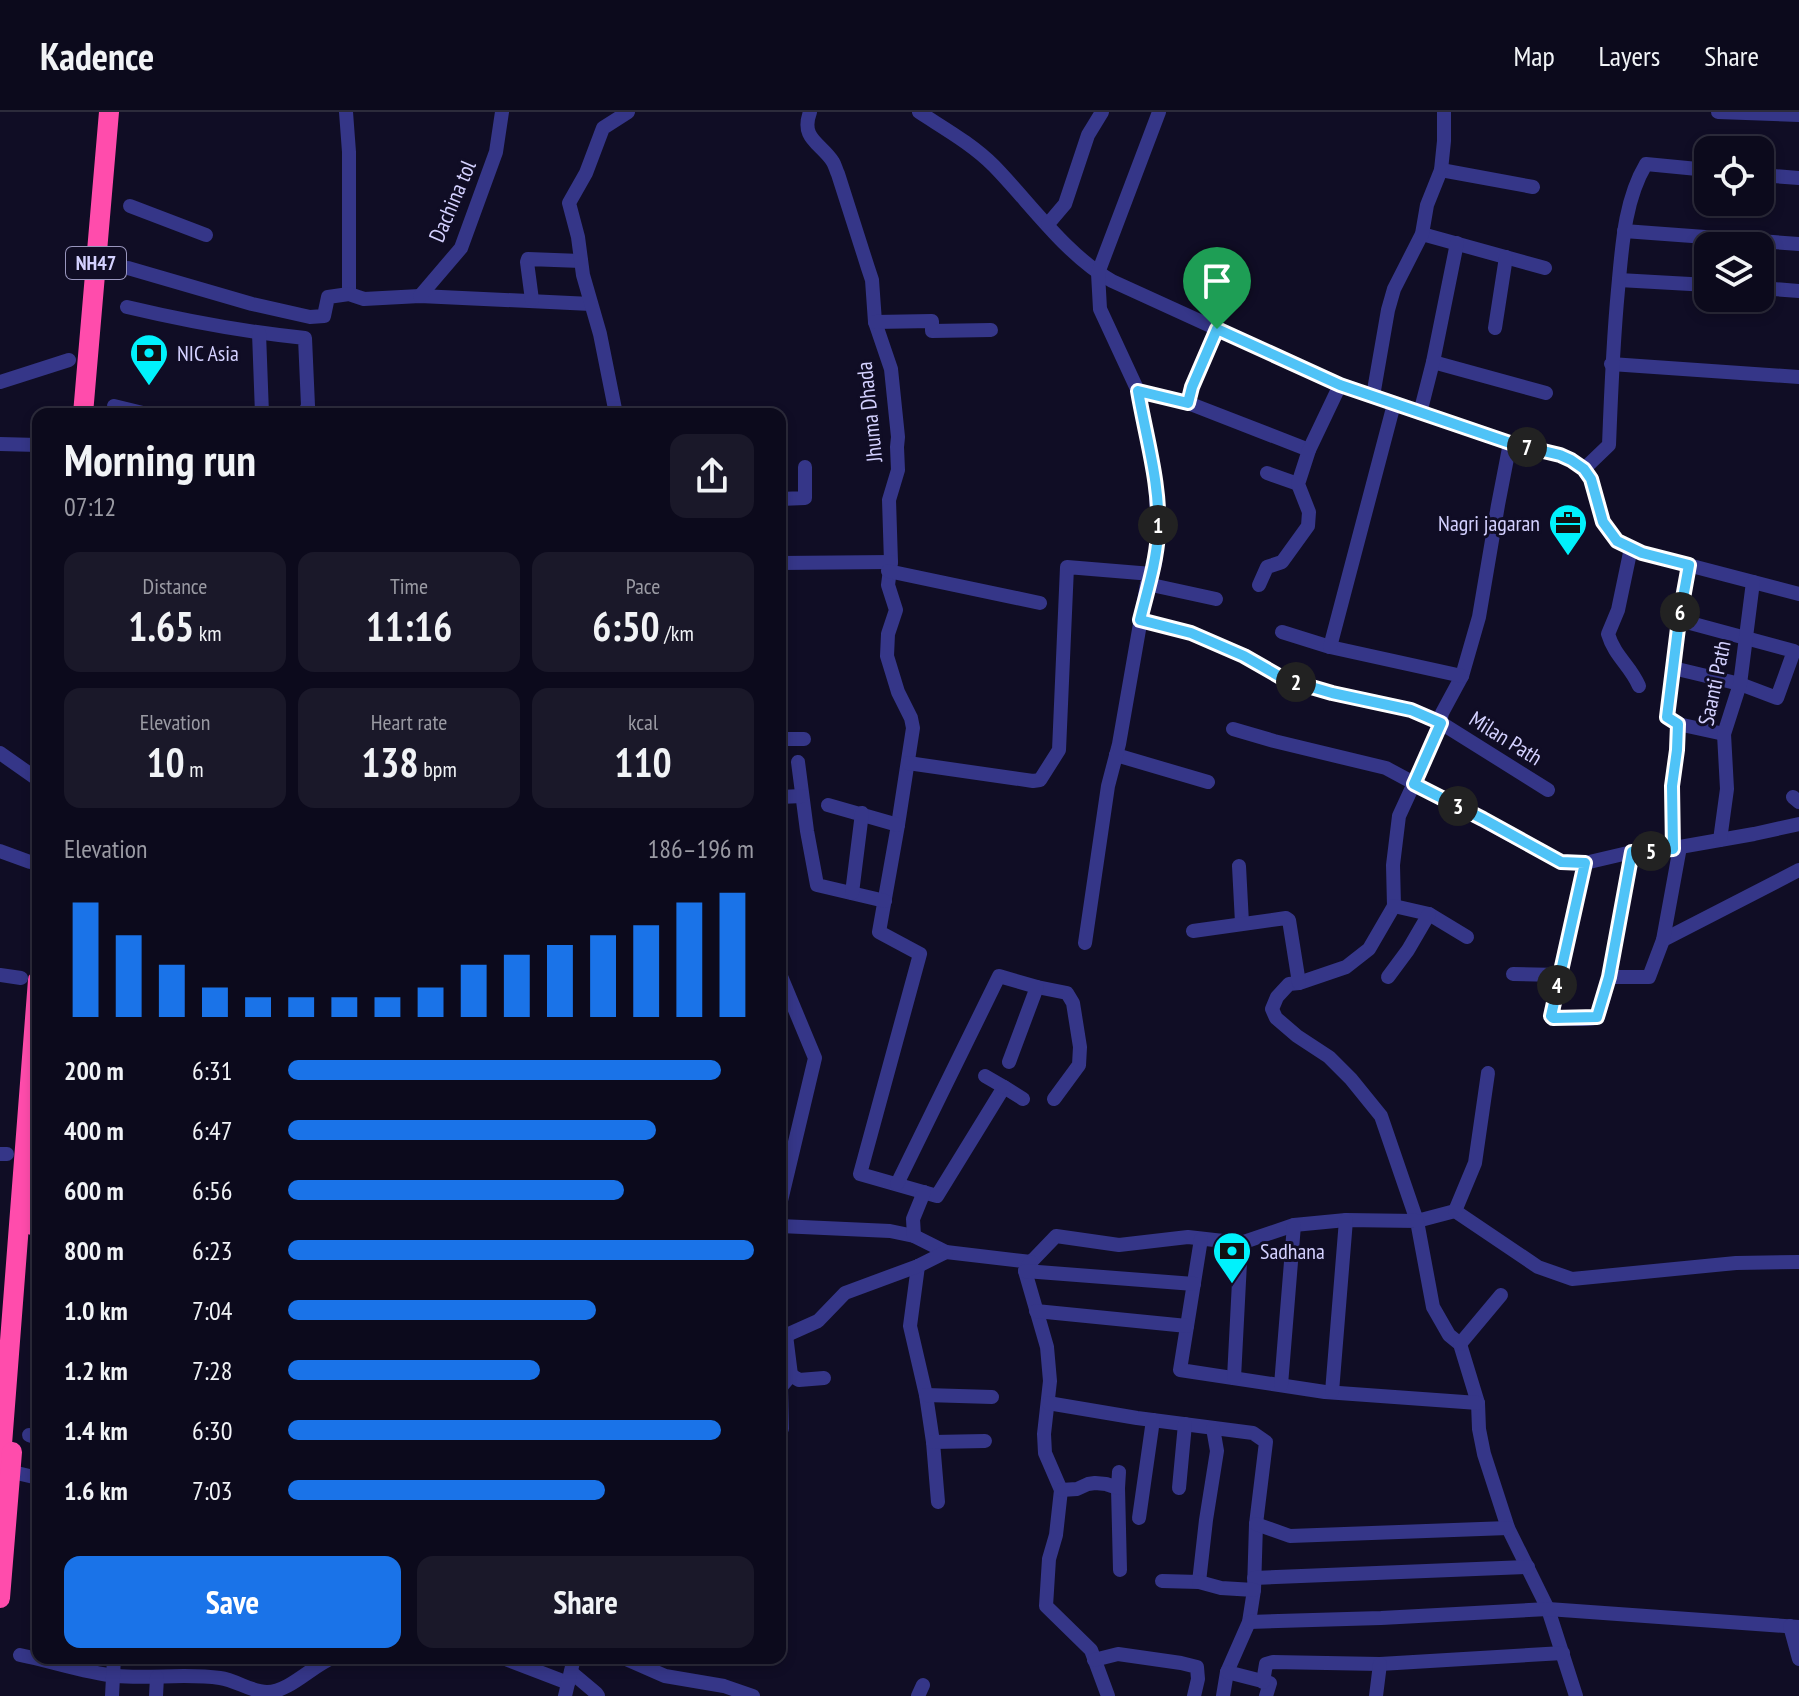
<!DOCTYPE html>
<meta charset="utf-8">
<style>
:root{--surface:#0c0a1c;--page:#1a1829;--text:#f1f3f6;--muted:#9a9aa3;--line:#2c2b3b;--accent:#1a73e8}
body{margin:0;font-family:"PT Sans Narrow",sans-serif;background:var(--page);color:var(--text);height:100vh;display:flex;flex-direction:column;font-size:30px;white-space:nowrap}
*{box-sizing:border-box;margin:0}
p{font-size:26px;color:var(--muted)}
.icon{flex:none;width:44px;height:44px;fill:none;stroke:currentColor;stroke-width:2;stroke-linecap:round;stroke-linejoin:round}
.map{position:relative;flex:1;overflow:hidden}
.drawer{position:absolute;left:32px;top:296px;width:754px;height:1256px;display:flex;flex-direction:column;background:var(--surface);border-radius:16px;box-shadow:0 4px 12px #0003,0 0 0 2px var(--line)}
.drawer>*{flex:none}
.controls{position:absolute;left:1694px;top:24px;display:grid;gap:16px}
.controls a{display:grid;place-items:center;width:80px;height:80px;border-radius:16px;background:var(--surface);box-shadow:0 4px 12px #0003,0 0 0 2px var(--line);font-size:40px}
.pin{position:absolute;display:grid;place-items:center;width:68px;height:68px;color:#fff;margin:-82px -34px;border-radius:50% 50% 50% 0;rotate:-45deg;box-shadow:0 0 8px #0007}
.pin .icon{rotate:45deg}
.km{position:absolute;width:40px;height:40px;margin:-20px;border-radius:50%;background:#222;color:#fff;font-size:22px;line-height:40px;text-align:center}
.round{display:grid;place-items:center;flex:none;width:84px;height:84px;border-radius:16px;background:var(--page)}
.overview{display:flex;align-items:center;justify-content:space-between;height:136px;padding:0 32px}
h1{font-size:44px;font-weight:700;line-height:60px}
.metrics{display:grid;grid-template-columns:repeat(3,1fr);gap:12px;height:136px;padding:8px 32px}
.metrics div{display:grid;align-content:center;border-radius:16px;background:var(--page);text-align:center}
.metrics b{font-size:40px;font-weight:700}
.metrics small{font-size:22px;font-weight:400}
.metrics p{font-size:22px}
.chart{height:224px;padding:16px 32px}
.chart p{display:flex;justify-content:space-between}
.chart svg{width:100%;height:144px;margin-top:8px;stroke:var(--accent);stroke-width:6}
.button{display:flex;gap:16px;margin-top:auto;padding:16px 32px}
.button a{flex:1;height:92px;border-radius:16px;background:var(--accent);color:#fff;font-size:32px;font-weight:700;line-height:92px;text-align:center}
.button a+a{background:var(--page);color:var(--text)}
ul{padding:0 32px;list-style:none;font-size:26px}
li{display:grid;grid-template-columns:128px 96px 1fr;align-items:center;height:60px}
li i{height:20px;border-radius:10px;background:var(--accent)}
header{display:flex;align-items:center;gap:48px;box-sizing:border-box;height:112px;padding:0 40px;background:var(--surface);border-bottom:2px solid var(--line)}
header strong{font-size:38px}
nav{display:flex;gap:44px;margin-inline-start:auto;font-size:28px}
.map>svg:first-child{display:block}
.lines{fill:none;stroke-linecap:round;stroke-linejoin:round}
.minor{stroke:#353688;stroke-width:14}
.highway{stroke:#ff4cac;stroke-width:20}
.route-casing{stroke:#fff;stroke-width:16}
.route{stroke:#4fc3f7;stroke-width:10}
.labels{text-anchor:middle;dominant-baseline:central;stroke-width:6;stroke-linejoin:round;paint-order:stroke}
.shield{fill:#100d25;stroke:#9996be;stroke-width:2}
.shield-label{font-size:20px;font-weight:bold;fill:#d4d1ff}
.street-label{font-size:22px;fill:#d4d1ff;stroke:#100d25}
.poi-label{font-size:22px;fill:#d4d1ff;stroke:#100d25;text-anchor:start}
</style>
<header>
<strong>Kadence</strong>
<nav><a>Map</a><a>Layers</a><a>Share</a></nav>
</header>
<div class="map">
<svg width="1799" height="1584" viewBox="0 0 1799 1584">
<rect width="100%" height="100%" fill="#100d25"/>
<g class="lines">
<!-- minor -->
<g class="minor">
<polyline points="346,0 349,40 349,182"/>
<path d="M810 0C800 27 821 31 833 50 835 53 836 58 838 62L868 156 872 168 875 210 891 257 898 325 897 335 898 358 889 388 891 450 888 473 896 498 888 522 887 544 898 580 911 606 913 616 898 713 879 820 920 842 860 1062 937 1084 1004 975 1023 987"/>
<path d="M919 0C945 17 972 32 994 54 1031 92 1066 143 1112 169L1340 273 1510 331 1560 343 1571 348 1584 357 1591 367 1603 410 1610 421 1617 429 1642 441 1799 482"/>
<polyline points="1718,0 1799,3"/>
<polyline points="1441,58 1533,75"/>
<polyline points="1760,63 1799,66"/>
<polyline points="130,94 206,123"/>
<polyline points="1048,112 1065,92 1088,23 1102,0"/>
<polyline points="1624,119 1799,132"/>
<polyline points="1422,122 1545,156"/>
<polyline points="128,156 252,192 310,205 324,204 328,185 349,182 364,187 420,184 591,192"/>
<polyline points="1619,168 1708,173"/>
<polyline points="1760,176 1799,179"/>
<polyline points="420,184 461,136 496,40 502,0"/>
<polyline points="532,188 527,150 528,147 581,149"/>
<path d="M127 195C186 209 245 220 305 226L308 294 304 302"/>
<polyline points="875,210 932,209 932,219 991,218"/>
<polyline points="1495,216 1506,145"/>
<polyline points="259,221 262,302"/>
<polyline points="1433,250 1546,281"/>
<polyline points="1611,252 1799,265"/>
<polyline points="0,270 69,248"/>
<polyline points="1138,279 1188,291 1192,275 1217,217"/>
<polyline points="1373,284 1388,198 1394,177 1422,122 1427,93 1441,58 1444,29 1444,0"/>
<polyline points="1188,291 1309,338"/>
<polyline points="114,294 147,302"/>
<polyline points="1420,301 1433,250 1457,131"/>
<polyline points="616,302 600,222 583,163 578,125 569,91 586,61 603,16 628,0"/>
<polyline points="1510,331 1498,393 1479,505 1462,564 1442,601 1438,619 1399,704 1393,753 1394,794 1369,837 1346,855 1299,871 1289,872 1277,885 1272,897 1276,906 1297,924 1329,945 1351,967 1381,1004 1417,1109 1455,1099 1538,1155 1572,1167 1736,1151 1799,1150"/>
<polyline points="0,332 38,333"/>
<path d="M1584 357 1609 333C1611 281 1613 230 1618 178 1622 136 1624 89 1646 52L1708 58"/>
<polyline points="1267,361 1298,372"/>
<polyline points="780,387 805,386 805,355"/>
<path d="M1631 436 1618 498 1608 522C1615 545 1630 553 1639 574"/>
<polyline points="780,451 891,450"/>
<polyline points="888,459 1040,491"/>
<polyline points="1147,472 1216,487"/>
<polyline points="1259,473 1267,455 1282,450 1308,414 1309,400 1298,372 1309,338 1340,273"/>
<polyline points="1140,508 1191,521 1244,544 1284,567 1332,581 1411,598 1441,611 1548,678"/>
<polyline points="1282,520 1330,535 1462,564"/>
<polyline points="1330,535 1394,292"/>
<polyline points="1673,556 1740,572 1777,586 1794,539 1679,508"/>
<polyline points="1678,612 1724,622"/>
<polyline points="1233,617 1274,629 1386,656 1561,750 1585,751 1632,740 1680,735 1754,722 1799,712"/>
<polyline points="780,627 804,627"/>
<polyline points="0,641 37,667"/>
<polyline points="1116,643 1208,670"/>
<polyline points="798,650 807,719 817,773 885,789"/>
<polyline points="908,651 1033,669 1040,668 1059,638 1067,455 1152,462"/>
<polyline points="780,685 802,684"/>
<polyline points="1793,685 1799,690"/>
<polyline points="828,693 898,713"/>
<polyline points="1720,728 1727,677 1724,622 1740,572 1753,470"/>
<polyline points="1673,737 1672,674 1677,638 1678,612 1667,605 1679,508 1689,453"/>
<polyline points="0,739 30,750"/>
<path d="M1585 751 1551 904 1553 906C1561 906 1591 909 1597 905 1605 898 1628 761 1632 740"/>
<polyline points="1239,754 1242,811"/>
<polyline points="852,781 862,701"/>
<polyline points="1394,794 1429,802 1467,825"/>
<polyline points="1193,819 1286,806 1289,808 1299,871"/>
<polyline points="1663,828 1799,758"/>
<polyline points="1085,831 1108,674 1119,632 1147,472 1155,452 1158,418 1155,366 1138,279 1100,197 1098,161 1159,0"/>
<polyline points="780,862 815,946 780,1093"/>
<polyline points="1513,862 1559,863"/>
<polyline points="0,863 21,866"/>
<polyline points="1388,865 1408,838 1429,802"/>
<polyline points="1609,865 1649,865 1663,828 1680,735"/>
<polyline points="1037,875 1067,881 1073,891 1080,935 1079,953 1054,987"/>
<polyline points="985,964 1004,975"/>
<polyline points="0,1042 7,1042"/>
<polyline points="897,1072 999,864 1037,875 1009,950"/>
<polyline points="1455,1099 1475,1051 1488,961"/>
<polyline points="780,1114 890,1119 914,1124 946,1140 1031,1150 1056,1124 1119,1133 1188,1125 1241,1131 1294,1113 1346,1108 1417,1109 1433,1195 1449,1223 1460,1232 1478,1291 1479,1317 1484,1342 1508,1416 1548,1497 1576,1584"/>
<polyline points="914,1124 913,1107 924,1080"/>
<polyline points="1201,1127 1180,1258 1325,1280 1478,1291"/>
<polyline points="1031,1150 1025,1159 1047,1235 1050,1269 1044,1322 1045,1341 1061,1378 1056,1423 1049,1447 1046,1494 1091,1538 1108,1584"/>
<polyline points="918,1154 910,1214 926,1283 933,1330 938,1390"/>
<polyline points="1025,1159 1194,1172"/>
<polyline points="1036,1199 1187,1214"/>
<polyline points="780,1226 818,1209 845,1181 918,1154 946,1140"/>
<polyline points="1460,1232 1501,1183"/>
<polyline points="791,1263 799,1268 824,1266"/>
<polyline points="1234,1266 1241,1131"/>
<polyline points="1281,1273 1294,1113"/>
<polyline points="1332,1280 1346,1108"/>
<polyline points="926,1283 992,1285"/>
<polyline points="1048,1291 1137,1306 1253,1321 1266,1330 1256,1412 1254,1478 1249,1510 1227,1560 1223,1584"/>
<polyline points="782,1317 781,1275 791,1263 786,1223"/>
<polyline points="29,1323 38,1326"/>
<polyline points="933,1330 985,1329"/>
<polyline points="4,1358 38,1366"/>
<polyline points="1118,1376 1120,1458"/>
<polyline points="1179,1376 1185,1312"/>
<polyline points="1061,1378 1077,1377 1088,1372 1095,1371 1106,1372 1118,1376 1119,1360"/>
<polyline points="1139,1406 1153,1308"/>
<polyline points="1256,1412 1290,1424 1508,1416"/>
<polyline points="1254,1466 1528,1455"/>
<polyline points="1162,1469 1199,1470 1206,1408 1217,1339 1213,1316"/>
<polyline points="1199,1470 1221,1476 1254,1478"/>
<polyline points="1249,1510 1381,1506 1548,1497 1799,1515"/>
<polyline points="1790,1514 1799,1547"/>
<path d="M20 1543C51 1549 85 1561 116 1564 151 1567 186 1561 220 1566 236 1568 251 1580 267 1580 289 1580 312 1554 332 1546"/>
<polyline points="503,1546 568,1571"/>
<polyline points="624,1546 665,1564 724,1574 753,1584"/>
<polyline points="1094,1548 1118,1542 1181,1551 1197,1555 1198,1567 1194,1584"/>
<polyline points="571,1560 596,1581 598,1584"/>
<polyline points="1227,1560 1270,1571 1266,1584"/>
<polyline points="1263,1570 1266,1552 1273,1550 1380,1552 1563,1541"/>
<polyline points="112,1584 114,1546"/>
<polyline points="156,1584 157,1565"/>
<polyline points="565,1584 574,1546"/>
<polyline points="918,1584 923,1573"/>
<polyline points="1376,1584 1380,1552"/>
</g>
<!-- highway -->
<g class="highway">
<polyline points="83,302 109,0"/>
<polyline points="32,1113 38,1049"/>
<polyline points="0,1358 38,868"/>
<polyline points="0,1486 12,1340"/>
</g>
</g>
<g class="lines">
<defs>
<path id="route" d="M1217 217 1340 273 1510 331 1560 343 1571 348 1584 357 1591 367 1603 410 1617 429 1642 441 1689 453 1679 508 1667 605 1678 612 1677 638 1672 674 1673 737 1632 740 1609 865 1597 905 1553 906 1551 904 1585 751 1561 750 1483 707 1414 672 1441 611 1411 598 1332 581 1284 567 1244 544 1191 521 1140 508C1147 479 1156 452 1158 422 1161 374 1146 326 1138 279L1188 291 1192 275Z"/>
</defs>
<!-- route casing -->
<use href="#route" class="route-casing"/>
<!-- route -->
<use href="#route" class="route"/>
</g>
<!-- icons -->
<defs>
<symbol id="bank-pin" viewBox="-11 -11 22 30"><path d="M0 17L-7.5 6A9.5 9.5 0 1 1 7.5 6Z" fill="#00f2fc" stroke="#100d25"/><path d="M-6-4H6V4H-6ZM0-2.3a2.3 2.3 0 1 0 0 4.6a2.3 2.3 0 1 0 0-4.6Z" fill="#111"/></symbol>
<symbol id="office-pin" viewBox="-11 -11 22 30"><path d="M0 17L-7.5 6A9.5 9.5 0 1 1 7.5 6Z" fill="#00f2fc" stroke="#100d25"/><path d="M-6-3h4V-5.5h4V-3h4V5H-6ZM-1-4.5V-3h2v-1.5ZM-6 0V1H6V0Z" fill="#111"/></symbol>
</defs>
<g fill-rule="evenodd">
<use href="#bank-pin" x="127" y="219" width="44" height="60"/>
<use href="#office-pin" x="1546" y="389" width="44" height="60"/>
<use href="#bank-pin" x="1210" y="1117" width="44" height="60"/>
</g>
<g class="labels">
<!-- shield labels -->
<rect class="shield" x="66" y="135" width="60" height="32" rx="6"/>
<g class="shield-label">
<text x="96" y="151">NH47</text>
</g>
<!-- street labels -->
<g class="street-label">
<text transform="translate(452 89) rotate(-67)">Dachina tol</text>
<text transform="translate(869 300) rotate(-96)">Jhuma Dhada</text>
<text transform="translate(1714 571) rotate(-78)">Saanti Path</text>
<text transform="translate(1506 626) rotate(32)">Milan Path</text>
</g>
<!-- poi labels -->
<g class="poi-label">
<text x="177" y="241">NIC Asia</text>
<text x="1540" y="411" text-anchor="end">Nagri jagaran</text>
<text x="1260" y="1139">Sadhana</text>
</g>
</g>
</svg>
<div class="controls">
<a><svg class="icon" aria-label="locate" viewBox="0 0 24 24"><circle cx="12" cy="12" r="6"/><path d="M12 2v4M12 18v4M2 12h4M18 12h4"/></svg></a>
<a><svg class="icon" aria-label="layers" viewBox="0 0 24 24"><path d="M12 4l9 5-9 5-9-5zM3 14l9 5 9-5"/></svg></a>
</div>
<div class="pin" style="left:1217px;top:217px;background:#1e9e55"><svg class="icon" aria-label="arrive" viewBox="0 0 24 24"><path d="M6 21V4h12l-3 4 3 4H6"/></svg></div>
<b class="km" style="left:1158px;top:413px">1</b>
<b class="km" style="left:1296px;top:570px">2</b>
<b class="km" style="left:1458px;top:694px">3</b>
<b class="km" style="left:1557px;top:873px">4</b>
<b class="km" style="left:1651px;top:739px">5</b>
<b class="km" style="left:1680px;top:500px">6</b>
<b class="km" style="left:1527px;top:335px">7</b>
<section class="drawer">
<div class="overview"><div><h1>Morning run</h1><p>07:12</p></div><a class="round"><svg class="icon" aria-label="share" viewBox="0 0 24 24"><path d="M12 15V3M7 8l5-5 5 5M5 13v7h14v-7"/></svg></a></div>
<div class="metrics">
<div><p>Distance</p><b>1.65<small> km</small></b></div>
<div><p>Time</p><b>11:16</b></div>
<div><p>Pace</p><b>6:50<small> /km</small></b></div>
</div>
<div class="metrics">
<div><p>Elevation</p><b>10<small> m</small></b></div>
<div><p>Heart rate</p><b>138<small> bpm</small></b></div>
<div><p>kcal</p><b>110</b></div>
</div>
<div class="chart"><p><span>Elevation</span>186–196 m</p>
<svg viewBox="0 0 160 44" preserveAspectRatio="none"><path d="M5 44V9M15 44V19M25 44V28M35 44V35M45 44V38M55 44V38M65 44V38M75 44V38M85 44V35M95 44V28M105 44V25M115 44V22M125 44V19M135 44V16M145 44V9M155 44V6"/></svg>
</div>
<ul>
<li><b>200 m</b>6:31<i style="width:93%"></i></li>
<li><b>400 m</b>6:47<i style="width:79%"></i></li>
<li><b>600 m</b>6:56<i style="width:72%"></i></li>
<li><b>800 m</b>6:23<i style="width:100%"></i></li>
<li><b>1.0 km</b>7:04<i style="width:66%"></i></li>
<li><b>1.2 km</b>7:28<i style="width:54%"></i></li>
<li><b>1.4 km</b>6:30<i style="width:93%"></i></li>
<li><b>1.6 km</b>7:03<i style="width:68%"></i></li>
</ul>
<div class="button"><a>Save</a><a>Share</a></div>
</section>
</div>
